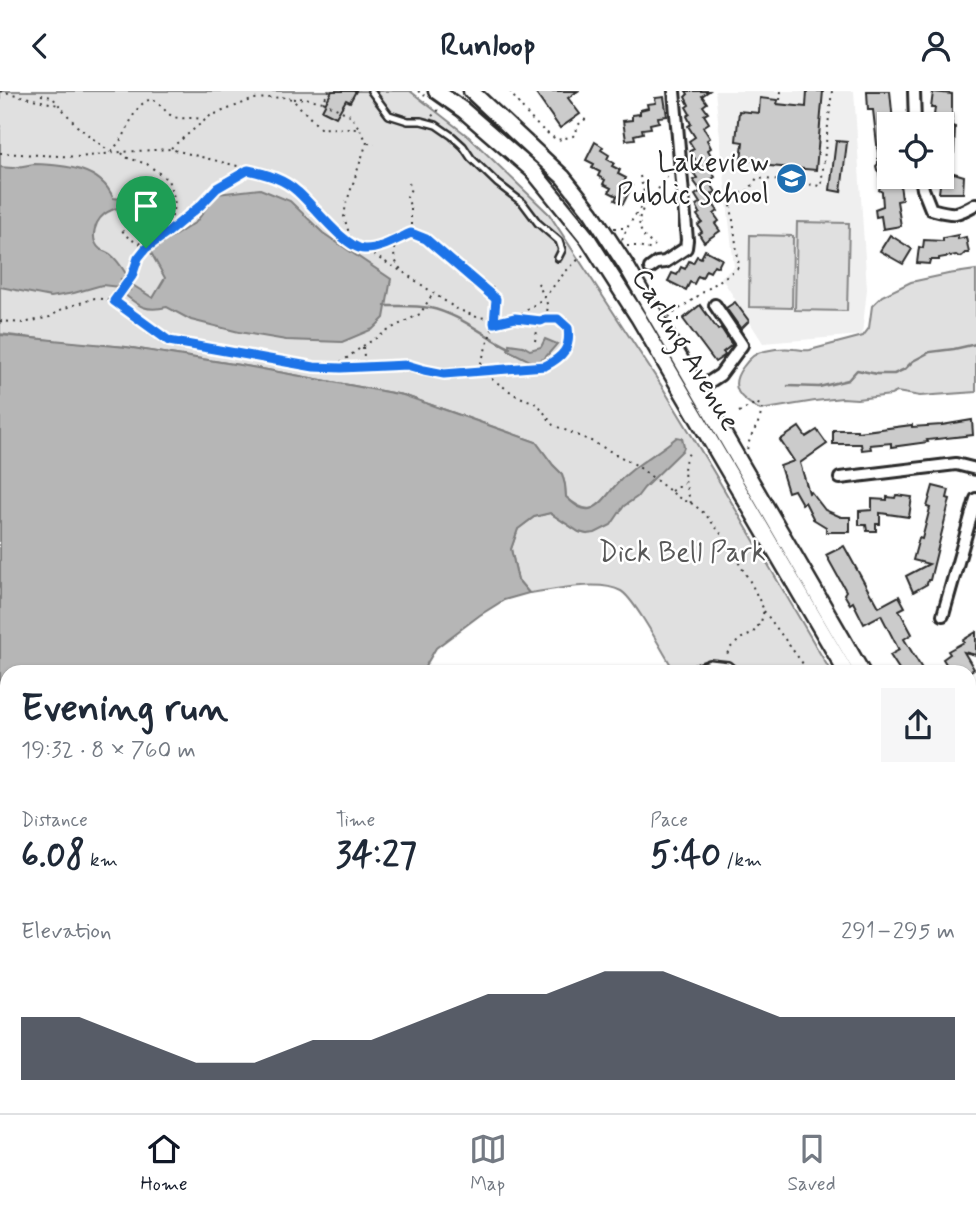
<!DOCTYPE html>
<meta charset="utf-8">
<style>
:root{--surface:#fff;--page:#f6f6f7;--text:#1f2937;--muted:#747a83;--line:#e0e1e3;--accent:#111827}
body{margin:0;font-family:Mynerve,sans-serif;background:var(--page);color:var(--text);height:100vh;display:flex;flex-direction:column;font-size:26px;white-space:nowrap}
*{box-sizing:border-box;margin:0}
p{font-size:23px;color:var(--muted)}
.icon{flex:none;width:38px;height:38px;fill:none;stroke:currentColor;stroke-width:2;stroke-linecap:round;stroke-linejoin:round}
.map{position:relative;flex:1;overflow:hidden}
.sheet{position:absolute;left:0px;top:574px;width:976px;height:448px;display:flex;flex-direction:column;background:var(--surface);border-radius:21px 21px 0 0;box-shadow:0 2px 5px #0004}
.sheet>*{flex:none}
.fabs{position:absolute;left:877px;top:21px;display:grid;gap:14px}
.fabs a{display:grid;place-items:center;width:77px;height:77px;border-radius:0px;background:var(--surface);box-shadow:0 2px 5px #0004;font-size:35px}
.pin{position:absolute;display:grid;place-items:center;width:60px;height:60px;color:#fff;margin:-72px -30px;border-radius:50% 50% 50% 0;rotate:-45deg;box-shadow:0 0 7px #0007}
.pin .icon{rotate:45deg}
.round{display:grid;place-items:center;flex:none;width:74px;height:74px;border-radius:0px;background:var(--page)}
.summary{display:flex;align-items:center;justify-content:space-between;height:119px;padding:0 21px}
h1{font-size:38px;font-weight:700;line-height:52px}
.metrics{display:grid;grid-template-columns:repeat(3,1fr);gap:10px;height:119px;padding:7px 21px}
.metrics div{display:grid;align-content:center}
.metrics b{font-size:35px;font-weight:700}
.metrics small{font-size:19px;font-weight:400}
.metrics p{font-size:19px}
.chart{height:196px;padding:14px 21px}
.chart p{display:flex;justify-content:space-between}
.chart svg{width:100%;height:126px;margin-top:7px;fill:var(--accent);opacity:.7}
header{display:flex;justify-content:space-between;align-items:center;height:91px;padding:0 21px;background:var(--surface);font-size:32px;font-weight:700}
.tab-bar{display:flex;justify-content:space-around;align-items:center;height:98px;border-top:2px solid var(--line);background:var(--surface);font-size:19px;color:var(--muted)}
.tab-bar a{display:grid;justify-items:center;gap:4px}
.tab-bar .selected{color:var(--accent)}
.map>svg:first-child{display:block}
.built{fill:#efefef}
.green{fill:#e0e0e0;stroke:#868686;stroke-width:2}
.water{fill:#b6b6b6;stroke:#7e7e7e;stroke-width:2}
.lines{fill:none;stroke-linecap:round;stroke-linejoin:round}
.stream{stroke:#7e7e7e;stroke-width:2.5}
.building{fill:#cbcbcb;stroke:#2b2b2b;stroke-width:2}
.service-casing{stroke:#2b2b2b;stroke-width:10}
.minor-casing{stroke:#2b2b2b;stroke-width:16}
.secondary-casing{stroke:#2b2b2b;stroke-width:19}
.path{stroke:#2b2b2b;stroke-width:2;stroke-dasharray:2 5;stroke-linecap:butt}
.service{stroke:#fff;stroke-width:5}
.minor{stroke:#fff;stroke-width:10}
.secondary{stroke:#fff;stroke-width:14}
.route-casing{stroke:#fff;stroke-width:14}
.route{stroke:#1a73e8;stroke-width:9}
.labels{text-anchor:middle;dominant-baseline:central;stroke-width:5;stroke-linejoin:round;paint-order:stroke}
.poi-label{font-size:28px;fill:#2b2b2b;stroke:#fff;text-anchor:end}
.street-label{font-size:28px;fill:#2b2b2b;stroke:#fff}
.park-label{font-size:28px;fill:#585858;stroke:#fff}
</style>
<header><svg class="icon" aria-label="back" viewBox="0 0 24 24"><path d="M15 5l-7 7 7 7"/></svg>Runloop<svg class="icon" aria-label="person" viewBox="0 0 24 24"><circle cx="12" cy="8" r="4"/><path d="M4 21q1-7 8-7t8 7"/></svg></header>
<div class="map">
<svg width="976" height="1022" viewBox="0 0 976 1022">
<rect width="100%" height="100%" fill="#fff"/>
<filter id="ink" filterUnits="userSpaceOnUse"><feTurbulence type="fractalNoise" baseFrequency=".0143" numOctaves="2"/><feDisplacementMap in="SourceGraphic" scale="14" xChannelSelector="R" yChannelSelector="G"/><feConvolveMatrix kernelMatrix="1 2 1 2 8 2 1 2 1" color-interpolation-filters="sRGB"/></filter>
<g filter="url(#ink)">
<!-- built -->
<polygon class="built" points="715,0 854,0 867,198 862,244 763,252 721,186 734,176"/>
<!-- green -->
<g class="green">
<path d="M0 0H410L469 46 549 123 661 294 712 378 831 581H675C665 565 634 507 621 500 599 488 553 499 529 502L518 489 511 458 518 438 534 426 550 422 579 441 587 443 614 396C597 419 589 426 566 406L565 394 562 383 553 374 536 351 403 304 246 275 126 256 66 251 0 243Z"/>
<polygon points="797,131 849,132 847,220 795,219"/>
<polygon points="750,144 793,145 792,217 749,216"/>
<path d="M976 179V301L920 305 897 301 891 304 857 308 842 307 815 310 760 319C741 308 727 297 743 276 748 269 756 261 765 260 774 258 785 257 794 258 800 258 804 260 810 259L863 245 869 237 872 215 882 205 911 191 948 183Z"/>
<polygon points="970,821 976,832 976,1022 712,1022 711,1015 970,1015"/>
</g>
<!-- water -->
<g class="water">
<path d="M34 73C63 74 101 76 113 107 123 109 124 104 131 97 161 98 157 127 152 148L147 150 140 137 142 129 141 122C132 114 125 115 114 118 107 121 101 124 97 132 93 141 92 151 100 158 103 160 107 161 110 163 118 169 123 178 128 186L119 196 102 194 74 202 51 206 0 196V76L12 77Z"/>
<path d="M260 98 290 110 323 142 391 188 384 227 373 238 342 251 286 249 239 241 191 229 167 216C146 221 140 216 124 203L131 193 153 207 165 187 149 158 158 155 196 131 217 103Z"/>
<path d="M0 244 126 256 246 275 403 304 536 351 553 374 562 383 565 394 566 406C573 412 580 420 590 418 601 415 608 403 615 395 632 375 657 363 677 346L682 347 684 356 683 359 644 397 637 406 624 415 611 434 595 442 587 443 579 441 550 422 534 426 518 438 511 458 518 489 529 502 504 509 480 524 436 557 422 581H7V1015H371L375 1022H0Z"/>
<polygon points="545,248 557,253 544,268 532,271 508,259 509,253 523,255 530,259 541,256"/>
<polygon points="442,1015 713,1015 713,1022 460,1022"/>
</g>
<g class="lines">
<!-- stream -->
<g class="stream">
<polyline points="149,149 154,157"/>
<polyline points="121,188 130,199"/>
<path d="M385 215C400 215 415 214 430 217 459 223 484 245 510 257"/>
<polyline points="788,295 819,296 848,289 857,279 877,283 894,283 905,278 913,270 930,261 954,258 976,253"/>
</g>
</g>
<!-- building -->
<g class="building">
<polygon points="332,0 356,0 350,11 346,9 336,26 322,19"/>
<polygon points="534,0 578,0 568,7 580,23 560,37"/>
<polygon points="686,0 709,0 702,5 707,12 703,15 708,22 704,24 709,32 703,36 710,47 707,49 711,57 708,59 712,66 708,69 713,76 710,78 715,86 709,90 716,101 712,103 717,111 713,113 718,120 714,123 719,130 715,133 720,140 704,151 699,143 702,141 698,134 702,131 697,124 700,122 696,114 700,112 695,104 701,100 693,89 697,87 692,80 696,77 691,70 695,68 690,60 694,58 689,50 695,46 688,35 691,33 687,25 690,23 686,16 689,14 685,6 688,3"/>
<polygon points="807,0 823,0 816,79 758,74 758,70 741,69 743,51 736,50 739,20 759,22 760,7 778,9 777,13 806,16"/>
<polygon points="867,0 890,0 893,31 889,31 889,88 896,87 897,93 900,93 902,109 897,110 901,135 883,138 881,125 876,126 875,118 883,115 882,101 879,99 881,93 879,81 877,79 876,75 878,73 878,62 873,19 868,19"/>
<polygon points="933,1 952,3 952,35 955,36 954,62 942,61 942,33 936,33 937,25 934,24 935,17 931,17"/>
<polygon points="664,6 667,25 658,26 659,31 650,33 651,37 642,38 643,42 634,44 635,48 626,49 623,30 632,29 632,24 640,23 640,19 648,17 647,13 656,12 655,7"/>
<polygon points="836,50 847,51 841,101 830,99"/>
<polygon points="595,51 603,56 601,59 609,64 607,68 614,72 612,75 620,79 618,83 626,87 624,91 632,95 623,113 615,109 617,105 609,101 611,97 603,93 605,89 598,85 600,81 592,77 594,73 586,69"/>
<polygon points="954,82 964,85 963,102 939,102 941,86 947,87 947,84 952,84"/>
<polygon points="890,144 912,158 903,173 880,160"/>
<polygon points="958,144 958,148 966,146 969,162 965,162 962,165 959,166 956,164 939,167 939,169 930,169 929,173 917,172 919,156 923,157 924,149 943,150 943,147"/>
<polygon points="705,159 722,168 718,176 714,174 710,181 706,179 702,187 698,185 694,193 690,191 686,199 668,190 672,182 677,184 681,176 685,178 689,170 693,172 697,165 701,167"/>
<polygon points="735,211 749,230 741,238 726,217"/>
<polygon points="700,214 718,239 721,237 732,254 723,261 725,263 724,265 715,271 683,228"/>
<polygon points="972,329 973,344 927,349 928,351 891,356 891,352 870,354 871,358 862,359 861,353 833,353 833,339 857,339 857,341 912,334 912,336 942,334"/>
<polygon points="799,336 806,346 817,339 827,353 800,372 809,402 811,401 825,419 841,426 850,426 850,441 826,441 826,436 813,428 813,427 805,411 802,413 794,399 788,401 780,375 794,370 780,349"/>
<polygon points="933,395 949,399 947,407 950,408 930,489 928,489 927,493 913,501 906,485 929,473 913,469 919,447 922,448 930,417 927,416"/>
<polygon points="896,404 912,406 909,426 880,422 880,433 876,433 876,440 867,440 866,434 859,434 859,420 872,419 872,408 887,409 887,406 895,407"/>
<polygon points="844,455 872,506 873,505 879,516 899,505 905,516 899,519 912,543 904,548 924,581 901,581 890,564 899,559 881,524 864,533 853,511 850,513 844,503 846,500 826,464"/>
<polygon points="976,541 976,564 964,561 974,578 969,581 951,581 943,568 950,563 948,560 964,551 963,549"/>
</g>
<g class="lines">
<defs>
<g id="service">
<polyline points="371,0 389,24 408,30 421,30 436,34 452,45 463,55 471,67 497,92 523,112 538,132 559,150 562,159 558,167"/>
<polyline points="686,581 710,572 728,574 736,581"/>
<polyline points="970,1011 976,1013"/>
</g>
<g id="minor">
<polyline points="914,0 915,33"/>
<path d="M921 86 923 98 931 118C954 124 955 125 976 113"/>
<polyline points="650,177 657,172 665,171 686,157 687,149 674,0"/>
<polyline points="697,299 720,284 742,254 715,214"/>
<polyline points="840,387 956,373 976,378"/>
<polyline points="943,524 976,408"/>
</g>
<g id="secondary">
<polyline points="436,0 463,19 532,79 588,148 638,226 846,581"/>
<polyline points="471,0 563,86 591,121 627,176 862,581"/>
<polyline points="970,765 976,776"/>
<polyline points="970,799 976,811"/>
</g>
</defs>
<!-- service casing -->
<use href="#service" class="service-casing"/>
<!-- minor casing -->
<use href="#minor" class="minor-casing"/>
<!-- secondary casing -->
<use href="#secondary" class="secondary-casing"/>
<!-- path -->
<g class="path">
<polyline points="0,0 58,14"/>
<polyline points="418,0 425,5"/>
<path d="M510 0C522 19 538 38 558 49L573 45 576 42 578 34 588 26"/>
<polyline points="41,4 52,6 77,35 110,61"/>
<polyline points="293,8 305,7 323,11 329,0"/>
<polyline points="780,9 781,0"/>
<polyline points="323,11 350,24 359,37"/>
<polyline points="432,25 441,17"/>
<polyline points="368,52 375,53"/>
<polyline points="171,57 210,25 254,8 285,6 292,8 320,37 360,38 367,51 346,113 344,126 352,152"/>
<path d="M112 61C115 56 119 51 123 46 131 32 134 14 151 8 161 12 166 23 174 26 184 29 194 25 204 29"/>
<polyline points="0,62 80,66 121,61 170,58 265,82 281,89 297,100 332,137 348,150 403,181 455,217 479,227 494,225"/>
<polyline points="640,85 646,110 639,128 640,138 645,147 655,155"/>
<polyline points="409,92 411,98 407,105 411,119 411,141"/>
<path d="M126 134 122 139C131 153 137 148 146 157"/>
<polyline points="614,137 626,137"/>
<polyline points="167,142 201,115 217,97 248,80"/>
<polyline points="427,149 439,152"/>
<polyline points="622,149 627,137 642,114 662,94 671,80"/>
<path d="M396 150C392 163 394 170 402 180"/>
<polyline points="627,155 639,155 652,159"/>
<polyline points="363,158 380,155 411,142 426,148 496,208 494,232 479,278"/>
<polyline points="538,192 548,215 546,227"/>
<polyline points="492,196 496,207"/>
<polyline points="115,210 132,185 137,167 148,155 166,143 170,135 175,109 168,89 147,73 125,66 122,62"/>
<polyline points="668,226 739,176 730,106 749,99 757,87 821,95 832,0"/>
<path d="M0 230 23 232 50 226 62 218 95 207 114 210 169 251 314 277H341L407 274 424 280 444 283 545 275C558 268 577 253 567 236 565 233 561 230 558 228H545L541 230 515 227"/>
<polyline points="495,232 515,227 544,207 565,181 583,164"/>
<polyline points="535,250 539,231"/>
<polyline points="363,256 365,275"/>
<polyline points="335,276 363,255 394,236 420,223 432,204"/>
<polyline points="480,280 517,305 533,311 540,316 553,334 591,350 636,374 682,409 693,413 706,424 722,444 751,492 764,519 761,531 752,543 742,547 730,557 726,565"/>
<path d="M739 321 756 312 762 315C761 335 749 342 747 360"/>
<polyline points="671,400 684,392"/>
<path d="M691 412C686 395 678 372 692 359"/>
<polyline points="764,520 809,581"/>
<polyline points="395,1015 400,1022"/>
<polyline points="921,1015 927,1022"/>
<polyline points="764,1022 771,1015"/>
<polyline points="935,1022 937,1015"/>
</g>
<!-- service -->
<use href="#service" class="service"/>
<!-- minor -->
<use href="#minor" class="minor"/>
<!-- secondary -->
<use href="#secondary" class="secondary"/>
</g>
</g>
<g class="lines" filter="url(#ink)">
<defs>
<path id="route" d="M248 79C266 83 284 88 298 101 313 114 345 157 364 158 379 159 397 148 411 142L426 148 496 208 494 232 515 227 541 230 545 228H558L568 237C571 257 563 266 545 275L444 283 424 279 407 274 341 277 314 276 169 250 114 210 132 185 138 167 146 157 166 143 201 114 217 97Z"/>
</defs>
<!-- route casing -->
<use href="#route" class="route-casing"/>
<!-- route -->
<use href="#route" class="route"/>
</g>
<!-- icons -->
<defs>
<symbol id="school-disc" viewBox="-11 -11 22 22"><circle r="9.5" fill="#1f6fb2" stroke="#fff"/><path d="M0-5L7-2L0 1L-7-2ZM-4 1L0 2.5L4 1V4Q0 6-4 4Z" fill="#fff"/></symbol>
</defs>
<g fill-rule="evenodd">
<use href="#school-disc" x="774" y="70" width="35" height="35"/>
</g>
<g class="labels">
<!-- poi labels -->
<g class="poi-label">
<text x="769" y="72">Lakeview<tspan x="769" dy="32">Public School</tspan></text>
</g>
<!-- street labels -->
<g class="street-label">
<text transform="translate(685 259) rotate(59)">Carling Avenue</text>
</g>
<!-- park labels -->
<g class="park-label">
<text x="682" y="462">Dick Bell Park</text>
</g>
</g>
</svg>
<div class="fabs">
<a><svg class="icon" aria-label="locate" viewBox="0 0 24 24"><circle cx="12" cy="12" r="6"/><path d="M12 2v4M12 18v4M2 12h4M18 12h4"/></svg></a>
</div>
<div class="pin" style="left:146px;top:157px;background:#1e9e55"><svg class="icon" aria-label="arrive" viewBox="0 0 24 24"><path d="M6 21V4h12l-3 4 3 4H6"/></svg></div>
<section class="sheet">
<div class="summary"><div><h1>Evening run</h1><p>19:32 · 8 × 760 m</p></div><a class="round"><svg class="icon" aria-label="share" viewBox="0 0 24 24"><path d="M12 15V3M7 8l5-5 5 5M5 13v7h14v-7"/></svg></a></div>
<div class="metrics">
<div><p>Distance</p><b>6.08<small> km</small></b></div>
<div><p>Time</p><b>34:27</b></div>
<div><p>Pace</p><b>5:40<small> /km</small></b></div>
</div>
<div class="chart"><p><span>Elevation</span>291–295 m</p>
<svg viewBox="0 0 160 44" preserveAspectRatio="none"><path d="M0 44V22L10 22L20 30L30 38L40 38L50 30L60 30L70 22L80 14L90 14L100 6L110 6L120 14L130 22L140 22L150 22L160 22V44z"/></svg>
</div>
</section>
</div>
<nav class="tab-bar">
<a class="selected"><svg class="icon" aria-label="home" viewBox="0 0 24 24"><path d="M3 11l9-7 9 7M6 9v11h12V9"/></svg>Home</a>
<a><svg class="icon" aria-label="map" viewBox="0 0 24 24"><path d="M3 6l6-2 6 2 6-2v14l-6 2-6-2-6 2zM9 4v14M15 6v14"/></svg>Map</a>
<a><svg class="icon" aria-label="saved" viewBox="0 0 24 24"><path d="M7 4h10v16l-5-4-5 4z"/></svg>Saved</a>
</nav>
